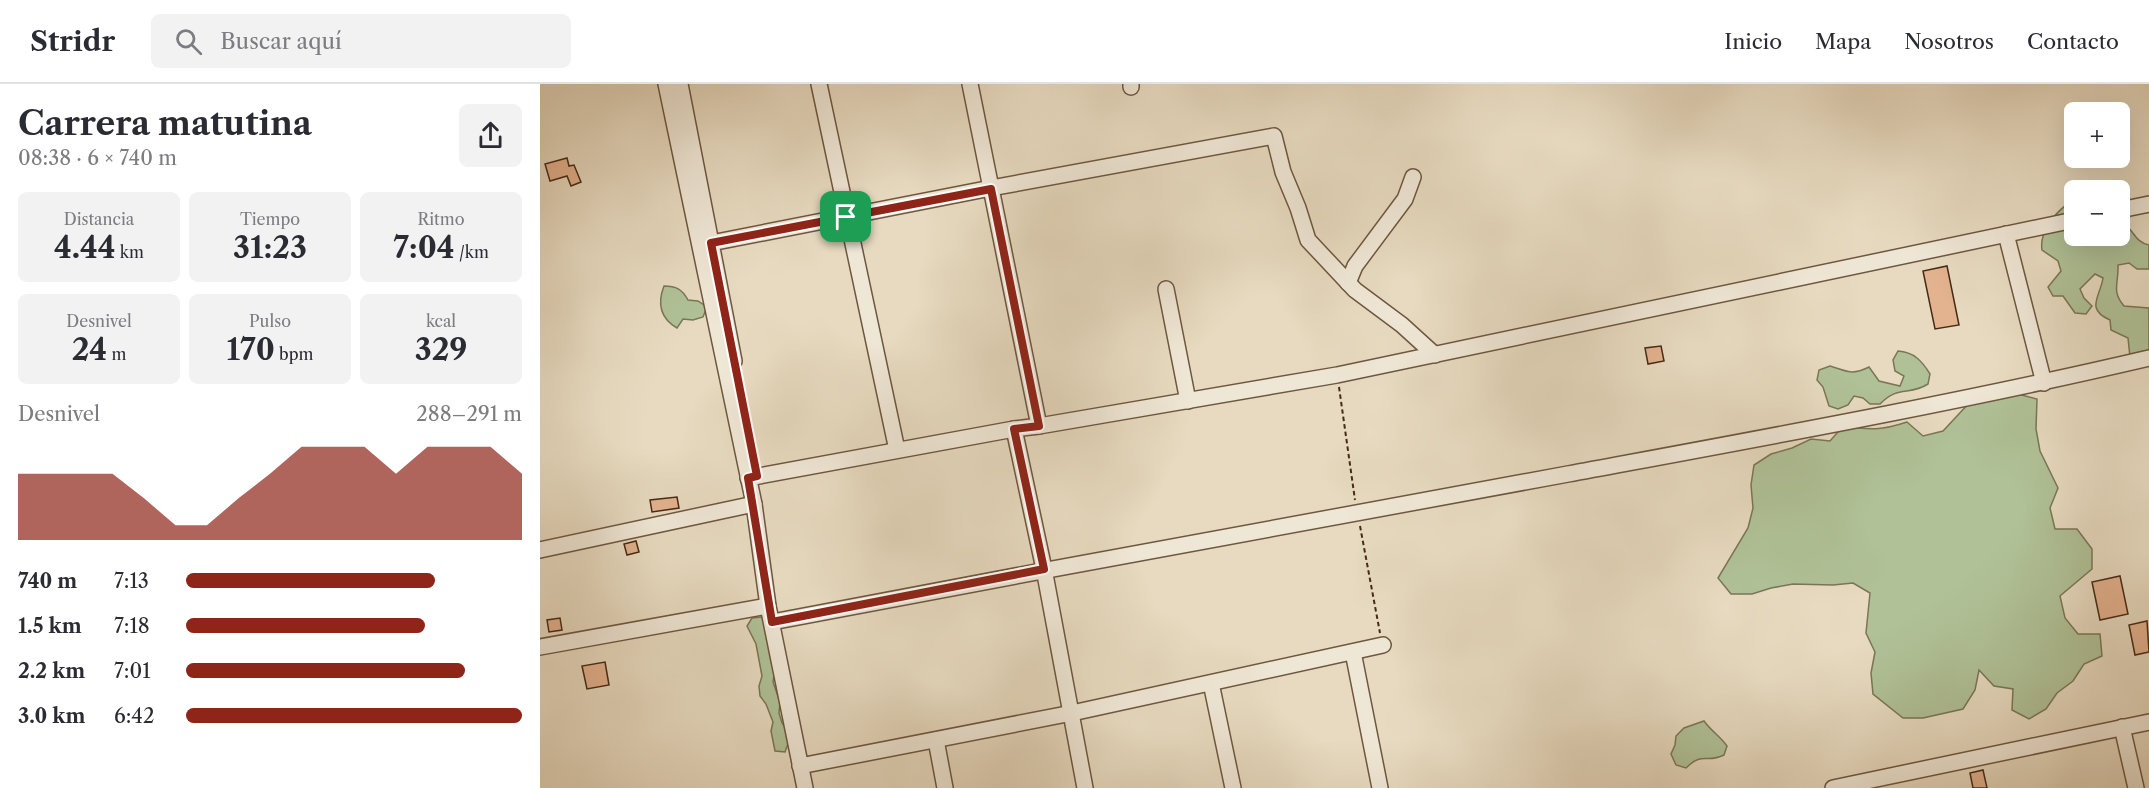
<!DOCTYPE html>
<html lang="es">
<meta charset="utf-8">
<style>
:root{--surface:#fff;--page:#f2f2f3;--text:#2b2b33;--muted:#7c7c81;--line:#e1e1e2;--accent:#8f2418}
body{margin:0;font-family:"Libre Caslon Text",serif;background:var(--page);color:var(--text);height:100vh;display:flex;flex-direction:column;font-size:22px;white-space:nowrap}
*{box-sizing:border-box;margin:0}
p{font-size:20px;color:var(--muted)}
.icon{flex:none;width:33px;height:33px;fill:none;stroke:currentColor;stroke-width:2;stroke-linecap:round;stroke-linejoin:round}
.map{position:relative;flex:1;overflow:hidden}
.sheet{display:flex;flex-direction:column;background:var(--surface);width:540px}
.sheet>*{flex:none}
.tools{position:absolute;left:1524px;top:18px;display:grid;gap:12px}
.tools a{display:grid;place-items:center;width:66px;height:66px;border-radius:9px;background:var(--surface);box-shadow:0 6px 24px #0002;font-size:30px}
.pin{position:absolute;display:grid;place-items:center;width:51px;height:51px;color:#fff;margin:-26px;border-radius:12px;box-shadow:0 3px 9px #0006}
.round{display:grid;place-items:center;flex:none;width:63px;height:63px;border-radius:9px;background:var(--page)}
.overview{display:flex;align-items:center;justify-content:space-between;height:102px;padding:0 18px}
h1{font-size:33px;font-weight:800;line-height:45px}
.stats{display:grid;grid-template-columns:repeat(3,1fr);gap:9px;height:102px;padding:6px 18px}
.stats div{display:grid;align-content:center;border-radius:9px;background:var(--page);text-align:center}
.stats b{font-size:30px;font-weight:800}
.stats small{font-size:16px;font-weight:400}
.stats p{font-size:16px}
.chart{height:168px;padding:12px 18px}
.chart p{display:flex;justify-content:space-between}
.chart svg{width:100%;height:108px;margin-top:6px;fill:var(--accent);opacity:.7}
ul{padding:0 18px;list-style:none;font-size:20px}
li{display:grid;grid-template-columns:96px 72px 1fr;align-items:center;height:45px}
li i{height:15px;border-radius:8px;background:var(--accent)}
header{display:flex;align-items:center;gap:36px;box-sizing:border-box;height:84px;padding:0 30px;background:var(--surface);border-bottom:2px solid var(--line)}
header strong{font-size:28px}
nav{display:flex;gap:33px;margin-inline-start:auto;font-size:21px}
.search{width:420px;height:54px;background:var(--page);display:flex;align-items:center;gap:15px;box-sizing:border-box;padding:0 21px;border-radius:9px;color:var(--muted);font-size:22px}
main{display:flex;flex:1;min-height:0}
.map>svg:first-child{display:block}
.green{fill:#b0c197;stroke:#7a7656;stroke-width:1.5}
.building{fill:#e3b28f;stroke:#452b14;stroke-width:1.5}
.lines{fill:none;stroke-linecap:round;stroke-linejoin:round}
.minor-casing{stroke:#6e573f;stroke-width:18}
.path{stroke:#452b14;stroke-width:2;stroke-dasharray:4.5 3;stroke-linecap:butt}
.minor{stroke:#efe7d6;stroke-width:15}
.route-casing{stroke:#fff;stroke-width:12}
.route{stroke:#8f2418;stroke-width:8}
</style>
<header>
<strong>Stridr</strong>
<div class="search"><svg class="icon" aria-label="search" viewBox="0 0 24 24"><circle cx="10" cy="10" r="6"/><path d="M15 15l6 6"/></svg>Buscar aquí</div>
<nav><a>Inicio</a><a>Mapa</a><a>Nosotros</a><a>Contacto</a></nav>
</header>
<main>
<section class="sheet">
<div class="overview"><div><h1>Carrera matutina</h1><p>08:38 · 6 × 740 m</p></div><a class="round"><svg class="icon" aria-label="share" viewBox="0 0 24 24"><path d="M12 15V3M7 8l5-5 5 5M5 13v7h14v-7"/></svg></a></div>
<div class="stats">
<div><p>Distancia</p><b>4.44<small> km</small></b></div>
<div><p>Tiempo</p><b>31:23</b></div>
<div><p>Ritmo</p><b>7:04<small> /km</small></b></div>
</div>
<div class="stats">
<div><p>Desnivel</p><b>24<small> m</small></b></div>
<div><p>Pulso</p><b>170<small> bpm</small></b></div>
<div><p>kcal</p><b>329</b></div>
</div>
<div class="chart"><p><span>Desnivel</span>288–291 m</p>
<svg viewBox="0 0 160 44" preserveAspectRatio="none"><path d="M0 44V17L10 17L20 17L30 17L40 27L50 38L60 38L70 27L80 17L90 6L100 6L110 6L120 17L130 6L140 6L150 6L160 17V44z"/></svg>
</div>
<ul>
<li><b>740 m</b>7:13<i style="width:74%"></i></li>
<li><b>1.5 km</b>7:18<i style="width:71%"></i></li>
<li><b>2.2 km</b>7:01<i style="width:83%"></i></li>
<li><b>3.0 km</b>6:42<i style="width:100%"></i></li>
</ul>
</section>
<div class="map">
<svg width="1609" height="704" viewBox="0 0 1609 704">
<rect width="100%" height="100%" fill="#e7dac0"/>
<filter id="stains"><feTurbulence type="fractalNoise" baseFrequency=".00333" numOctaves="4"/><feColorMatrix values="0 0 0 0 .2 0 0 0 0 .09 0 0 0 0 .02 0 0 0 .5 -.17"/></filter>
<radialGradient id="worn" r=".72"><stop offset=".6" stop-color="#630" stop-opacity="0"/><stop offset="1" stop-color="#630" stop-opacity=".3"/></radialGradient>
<!-- green -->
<g class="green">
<path d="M1532 117 1534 118V152H1580V138C1594 143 1593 158 1609 161V185H1597L1589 179 1578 181C1579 199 1571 207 1584 222L1609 224V274L1590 273 1588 254 1571 246 1570 236C1545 225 1560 213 1563 194L1555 190 1540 205 1544 214 1552 222 1546 230 1535 229 1523 212H1513L1508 203 1521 187 1518 177 1502 166C1499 147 1516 127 1532 117Z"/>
<path d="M124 202C136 202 142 205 148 216L158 217 167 223 163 233 153 236 143 235 137 244C120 234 117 220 124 202Z"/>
<path d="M1358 267C1374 268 1382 277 1390 290L1388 300C1369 312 1358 301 1340 320H1330L1323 314 1314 312 1308 321 1298 325 1289 322 1283 303 1277 296 1279 286 1290 282C1307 287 1311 292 1329 283L1339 297 1360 302 1364 292 1355 287 1353 276Z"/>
<path d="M1474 309 1497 315 1496 345 1500 367 1518 404 1510 424 1515 445H1537L1552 465V485L1520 512 1525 534 1538 550H1560L1562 572 1544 580 1533 597 1517 609 1506 625 1489 635 1472 626 1473 605 1454 602 1439 586 1435 606 1423 625 1383 634H1363L1333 610 1331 589 1335 568 1326 549 1330 509 1313 499 1293 501 1253 500 1231 504 1212 510H1191L1178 494 1208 444 1213 424 1211 401 1214 381 1231 370 1252 364 1271 355 1290 357 1304 341C1329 347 1343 346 1367 338L1383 352 1403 347 1431 317Z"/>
<polygon points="222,533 227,542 231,578 235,587 233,598 240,618 239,629 242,639 248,647 249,657 245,668 235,667 231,647 233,638 226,620 220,612 219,602 222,592 216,560 207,542 212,534"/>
<path d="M1164 637C1171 647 1180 652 1187 662L1184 671C1166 680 1163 667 1146 684L1136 681 1131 670 1135 661 1136 652 1144 644Z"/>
</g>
<!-- building -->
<g class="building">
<polygon points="27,74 29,82 34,81 41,98 31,102 27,92 10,97 5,80"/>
<polygon points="1407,182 1419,241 1395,245 1383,187"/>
<polygon points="1121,262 1124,277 1108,280 1105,264"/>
<polygon points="137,413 139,424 112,428 110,416"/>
<polygon points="96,457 99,468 87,471 84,460"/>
<polygon points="1580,492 1588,530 1560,536 1552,498"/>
<polygon points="20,534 22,546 9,548 7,536"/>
<polygon points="1607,537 1609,568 1595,571 1589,541"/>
<polygon points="65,578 69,601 47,605 42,582"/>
<polygon points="1443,686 1447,704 1433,704 1430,689"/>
</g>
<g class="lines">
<defs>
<g id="minor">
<polyline points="126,0 214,420 228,522 265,704"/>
<polyline points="140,0 194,277"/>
<polyline points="279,0 357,366"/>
<polyline points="430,0 499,342 474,345 504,485 545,704"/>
<polyline points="591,0 591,3"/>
<polyline points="1580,126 1609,120"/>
<polyline points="1466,150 1504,299"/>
<polyline points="171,159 451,104 734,52 743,88 758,124 768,156 815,206 862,241 895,271"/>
<polyline points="808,199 815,182 865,115 873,93"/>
<polyline points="626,205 648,317"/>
<polyline points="499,342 797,291 1534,136"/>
<polyline points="208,394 474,345"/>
<polyline points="0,466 214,420"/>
<path d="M232 538C497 487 763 439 1028 390 1222 354 1417 319 1609 274"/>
<polyline points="0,563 228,522"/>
<polyline points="813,568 840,704"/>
<polyline points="671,599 693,704"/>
<polyline points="1582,643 1596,704"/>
<polyline points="396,656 405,704"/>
<polyline points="260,682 532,629 843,561"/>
<polyline points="1293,704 1609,638"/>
</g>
</defs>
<!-- minor casing -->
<use href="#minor" class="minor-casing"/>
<!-- path -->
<g class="path">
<polyline points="799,303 815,416"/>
<polyline points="820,442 840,549"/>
</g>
<!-- minor -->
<use href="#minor" class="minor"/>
</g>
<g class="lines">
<defs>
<polygon id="route" points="451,105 499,342 474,345 504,485 232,538 208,394 217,392 171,159"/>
</defs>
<!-- route casing -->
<use href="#route" class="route-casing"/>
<!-- route -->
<use href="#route" class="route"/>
</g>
<rect width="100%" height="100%" filter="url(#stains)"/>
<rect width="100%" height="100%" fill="url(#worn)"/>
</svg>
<div class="tools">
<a>+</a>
<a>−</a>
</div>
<div class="pin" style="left:306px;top:133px;background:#1e9e55"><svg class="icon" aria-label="arrive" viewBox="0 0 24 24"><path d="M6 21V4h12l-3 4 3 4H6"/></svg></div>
</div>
</main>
